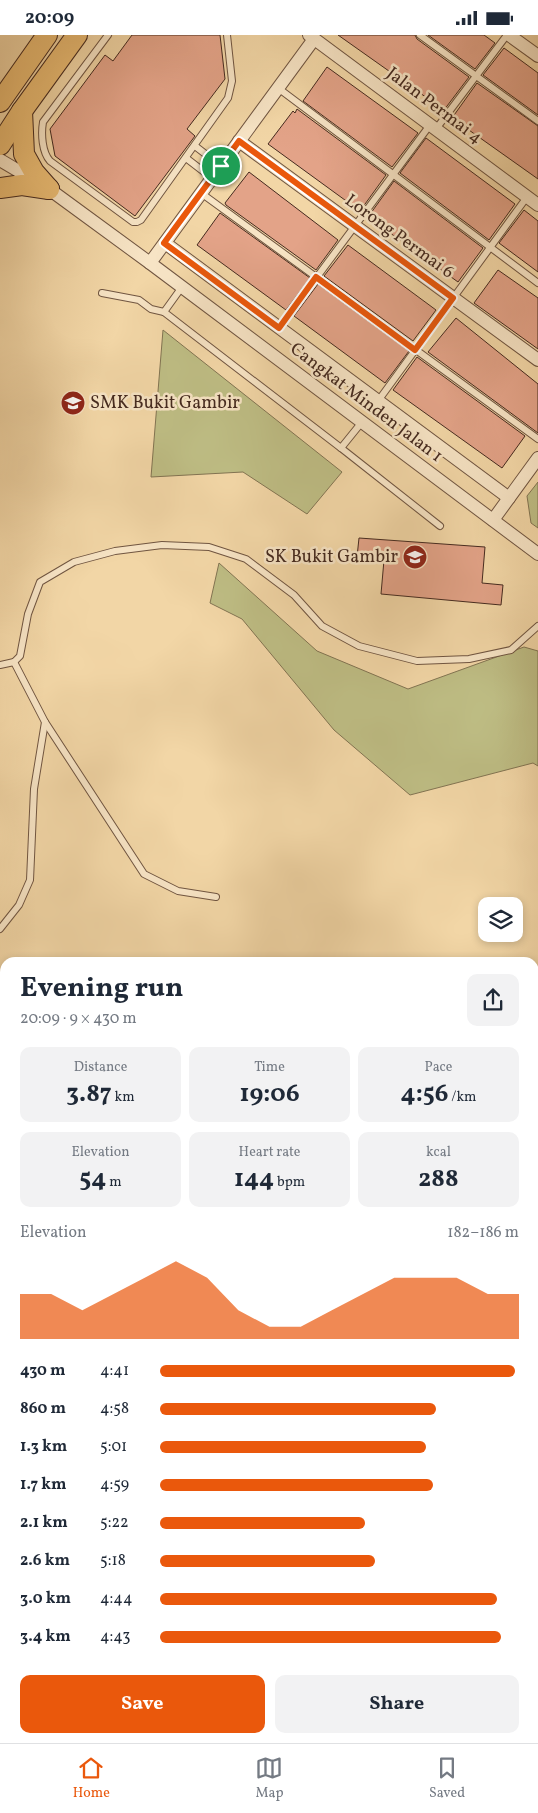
<!DOCTYPE html>
<meta charset="utf-8">
<style>
:root{--surface:#fff;--page:#f2f2f3;--text:#1f2937;--muted:#747a83;--line:#e0e1e3;--accent:#ea580c}
body{margin:0;font-family:Vollkorn,serif;background:var(--page);color:var(--text);height:100vh;display:flex;flex-direction:column;font-size:19px;white-space:nowrap}
*{box-sizing:border-box;margin:0}
p{font-size:16px;color:var(--muted)}
.icon{flex:none;width:28px;height:28px;fill:none;stroke:currentColor;stroke-width:2;stroke-linecap:round;stroke-linejoin:round}
.map{position:relative;flex:1;overflow:hidden}
.details{position:absolute;left:0px;top:922px;width:539px;height:786px;display:flex;flex-direction:column;background:var(--surface);border-radius:15px 15px 0 0;box-shadow:0 2px 8px #0003}
.details>*{flex:none}
.controls{position:absolute;left:478px;top:862px;display:grid;gap:10px}
.controls a{display:grid;place-items:center;width:45px;height:45px;border-radius:10px;background:var(--surface);box-shadow:0 2px 8px #0003;font-size:25px}
.pin{position:absolute;display:grid;place-items:center;width:42px;height:42px;color:#fff;margin:-21px;border:2px solid #fff;border-radius:50%;box-shadow:0 1px 5px #0007}
.round{display:grid;place-items:center;flex:none;width:52px;height:52px;border-radius:10px;background:var(--page)}
.summary{display:flex;align-items:center;justify-content:space-between;height:85px;padding:0 20px}
h1{font-size:28px;font-weight:700;line-height:38px}
.metrics{display:grid;grid-template-columns:repeat(3,1fr);gap:8px;height:85px;padding:5px 20px}
.metrics div{display:grid;align-content:center;border-radius:10px;background:var(--page);text-align:center}
.metrics b{font-size:25px;font-weight:700}
.metrics small{font-size:14px;font-weight:400}
.metrics p{font-size:14px}
.chart{height:140px;padding:10px 20px}
.chart p{display:flex;justify-content:space-between}
.chart svg{width:100%;height:90px;margin-top:5px;fill:var(--accent);opacity:.7}
.primary-button{display:flex;gap:10px;margin-top:auto;padding:10px 20px}
.primary-button a{flex:1;height:58px;border-radius:10px;background:var(--accent);color:#fff;font-size:20px;font-weight:700;line-height:58px;text-align:center}
.primary-button a+a{background:var(--page);color:var(--text)}
ul{padding:0 20px;list-style:none;font-size:16px}
li{display:grid;grid-template-columns:80px 60px 1fr;align-items:center;height:38px}
li i{height:12px;border-radius:6px;background:var(--accent)}
.status{display:flex;justify-content:space-between;align-items:center;height:35px;padding:0 25px;background:var(--surface);direction:ltr}
.status svg{height:14px;fill:currentColor}
.dock{display:flex;justify-content:space-around;align-items:center;height:70px;border-top:1px solid var(--line);background:var(--surface);font-size:14px;color:var(--muted)}
.dock a{display:grid;justify-items:center;gap:2px}
.dock .on{color:var(--accent)}
.map>svg:first-child{display:block}
.green{fill:#bebd84;stroke:#827452}
.building{fill:#e3a388;stroke:#452a1f}
.lines{fill:none;stroke-linecap:round;stroke-linejoin:round}
.lane-casing{stroke:#705541;stroke-width:8}
.street-casing{stroke:#705541;stroke-width:14}
.primary-casing{stroke:#452a1f;stroke-width:22}
.lane{stroke:#f7e4c5;stroke-width:6}
.street{stroke:#f7e4c5;stroke-width:12}
.primary{stroke:#e9bb73;stroke-width:20}
.route-casing{stroke:#fff;stroke-width:10}
.route{stroke:#ea580c;stroke-width:6}
.labels{text-anchor:middle;dominant-baseline:central;stroke-width:5;stroke-linejoin:round;paint-order:stroke}
.street-label{font-size:18px;fill:#452a1f;stroke:#f7e4c5}
.poi-label{font-size:18px;fill:#452a1f;stroke:#f7e4c5;text-anchor:start}
</style>
<div class="status"><b>20:09</b><svg viewBox="0 0 49 12"><path d="M0 12V9h3v3zM5 12V6h3v6zM10 12V3h3v9zM15 12V0h3v12zM26 1h20v11H26zM47 4h2v5h-2z"/></svg></div>
<div class="map">
<svg width="538" height="1708" viewBox="0 0 538 1708">
<rect width="100%" height="100%" fill="#f2d6a6"/>
<filter id="stains"><feTurbulence type="fractalNoise" baseFrequency=".004" numOctaves="4"/><feColorMatrix values="0 0 0 0 .2 0 0 0 0 .09 0 0 0 0 .02 0 0 0 .5 -.17"/></filter>
<radialGradient id="worn" r=".72"><stop offset=".6" stop-color="#630" stop-opacity="0"/><stop offset="1" stop-color="#630" stop-opacity=".3"/></radialGradient>
<!-- green -->
<g class="green">
<polygon points="163,295 342,437 307,479 243,437 151,442"/>
<polygon points="538,447 538,493 531,488 527,461"/>
<polygon points="219,528 317,616 408,654 524,612 538,616 538,731 533,728 410,760 334,695 242,584 210,568"/>
<polygon points="5,1152 5,1316 0,1324 0,1154"/>
<polygon points="538,1392 538,1708 0,1708 0,1518 5,1542 5,1704 534,1704 534,1396"/>
</g>
<!-- building -->
<g class="building">
<polygon points="132,0 220,0 225,44 187,94 195,101 135,181 55,121 50,94 105,20 113,26"/>
<polygon points="338,0 415,0 417,4 469,42 444,75"/>
<polygon points="428,0 484,0 495,8 475,34"/>
<polygon points="504,13 538,38 538,80 483,40"/>
<polygon points="327,32 418,98 392,132 303,66"/>
<polygon points="477,48 538,91 538,144 452,83"/>
<polygon points="297,74 386,140 360,176 268,109 293,76 295,78"/>
<polygon points="426,103 515,169 489,205 400,138"/>
<polygon points="249,137 338,205 316,235 226,170 225,168"/>
<polygon points="394,146 483,213 458,247 368,182"/>
<polygon points="524,175 538,186 538,237 499,208"/>
<polygon points="220,178 310,243 286,275 197,210"/>
<polygon points="348,210 436,275 413,306 324,241"/>
<polygon points="498,235 538,263 538,314 474,268"/>
<polygon points="318,249 409,316 385,348 294,281"/>
<polygon points="456,283 538,349 538,398 428,317"/>
<polygon points="417,322 525,401 502,433 393,355"/>
<polygon points="359,503 485,512 482,548 503,550 501,570 381,559 384,525 357,522"/>
</g>
<g class="lines">
<defs>
<g id="lane">
<path d="M108 0 43 87C41 99 42 117 50 126L133 187H137L141 185 228 63 232 46 227 0"/>
<polyline points="420,0 538,86"/>
<polyline points="278,53 538,248"/>
<polyline points="436,94 507,0"/>
<polyline points="195,111 221,131"/>
<polyline points="186,123 212,143"/>
<polyline points="201,158 538,404"/>
<polyline points="182,252 164,277 341,413 362,387"/>
<polyline points="102,258 139,265 151,274 164,277"/>
<polyline points="279,293 430,90"/>
<polyline points="378,366 527,162"/>
<polyline points="341,413 440,491"/>
<polyline points="0,630 14,627 20,621 28,579 40,547 74,527 115,516 162,510 209,512 246,524 294,560 322,591 359,611 417,626 469,624 511,615 538,591"/>
<polyline points="45,687 144,839 178,856 216,862"/>
<polyline points="0,894 19,870 30,845 34,754 45,687 14,627"/>
</g>
<g id="street">
<polyline points="309,0 538,170"/>
<polyline points="509,0 538,21"/>
<polyline points="239,106 538,325"/>
<polyline points="0,125 49,154 150,228 538,519"/>
<polyline points="165,208 509,463"/>
<polyline points="150,228 314,4"/>
<polyline points="493,485 538,423"/>
</g>
<g id="primary">
<polyline points="0,67 47,0"/>
<polyline points="22,76 24,119 34,137 49,154"/>
<polyline points="0,110 22,76 77,0"/>
<polyline points="0,153 22,150 49,154"/>
</g>
</defs>
<!-- lane casing -->
<use href="#lane" class="lane-casing"/>
<!-- street casing -->
<use href="#street" class="street-casing"/>
<!-- primary casing -->
<use href="#primary" class="primary-casing"/>
<!-- lane -->
<use href="#lane" class="lane"/>
<!-- street -->
<use href="#street" class="street"/>
<!-- primary -->
<use href="#primary" class="primary"/>
</g>
<g class="lines">
<defs>
<polygon id="route" points="239,106 453,263 415,315 316,242 279,293 164,208"/>
</defs>
<!-- route casing -->
<use href="#route" class="route-casing"/>
<!-- route -->
<use href="#route" class="route"/>
</g>
<!-- icons -->
<defs>
<symbol id="school-disc" viewBox="-11 -11 22 22"><circle r="9.5" fill="#8f2418" stroke="#f7e4c5"/><path d="M0-5L7-2L0 1L-7-2ZM-4 1L0 2.5L4 1V4Q0 6-4 4Z" fill="#fff"/></symbol>
</defs>
<g fill-rule="evenodd">
<use href="#school-disc" x="59" y="354" width="28" height="28"/>
<use href="#school-disc" x="401" y="508" width="28" height="28"/>
</g>
<g class="labels">
<!-- street labels -->
<g class="street-label">
<text transform="translate(434 71) rotate(37)">Jalan Permai 4</text>
<text transform="translate(399 202) rotate(36)">Lorong Permai 6</text>
<text transform="translate(366 368) rotate(37)">Cangkat Minden Jalan 1</text>
</g>
<!-- poi labels -->
<g class="poi-label">
<text x="90" y="368">SMK Bukit Gambir</text>
<text x="398" y="522" text-anchor="end">SK Bukit Gambir</text>
</g>
</g>
<rect width="100%" height="100%" filter="url(#stains)"/>
<rect width="100%" height="100%" fill="url(#worn)"/>
</svg>
<div class="controls">
<a><svg class="icon" aria-label="layers" viewBox="0 0 24 24"><path d="M12 4l9 5-9 5-9-5zM3 14l9 5 9-5"/></svg></a>
</div>
<div class="pin" style="left:221px;top:131px;background:#1e9e55"><svg class="icon" aria-label="arrive" viewBox="0 0 24 24"><path d="M6 21V4h12l-3 4 3 4H6"/></svg></div>
<section class="details">
<div class="summary"><div><h1>Evening run</h1><p>20:09 · 9 × 430 m</p></div><a class="round"><svg class="icon" aria-label="share" viewBox="0 0 24 24"><path d="M12 15V3M7 8l5-5 5 5M5 13v7h14v-7"/></svg></a></div>
<div class="metrics">
<div><p>Distance</p><b>3.87<small> km</small></b></div>
<div><p>Time</p><b>19:06</b></div>
<div><p>Pace</p><b>4:56<small> /km</small></b></div>
</div>
<div class="metrics">
<div><p>Elevation</p><b>54<small> m</small></b></div>
<div><p>Heart rate</p><b>144<small> bpm</small></b></div>
<div><p>kcal</p><b>288</b></div>
</div>
<div class="chart"><p><span>Elevation</span>182–186 m</p>
<svg viewBox="0 0 160 44" preserveAspectRatio="none"><path d="M0 44V22L10 22L20 30L30 22L40 14L50 6L60 14L70 30L80 38L90 38L100 30L110 22L120 14L130 14L140 14L150 22L160 22V44z"/></svg>
</div>
<ul>
<li><b>430 m</b>4:41<i style="width:99%"></i></li>
<li><b>860 m</b>4:58<i style="width:77%"></i></li>
<li><b>1.3 km</b>5:01<i style="width:74%"></i></li>
<li><b>1.7 km</b>4:59<i style="width:76%"></i></li>
<li><b>2.1 km</b>5:22<i style="width:57%"></i></li>
<li><b>2.6 km</b>5:18<i style="width:60%"></i></li>
<li><b>3.0 km</b>4:44<i style="width:94%"></i></li>
<li><b>3.4 km</b>4:43<i style="width:95%"></i></li>
</ul>
<div class="primary-button"><a>Save</a><a>Share</a></div>
</section>
</div>
<nav class="dock">
<a class="on"><svg class="icon" aria-label="home" viewBox="0 0 24 24"><path d="M3 11l9-7 9 7M6 9v11h12V9"/></svg>Home</a>
<a><svg class="icon" aria-label="map" viewBox="0 0 24 24"><path d="M3 6l6-2 6 2 6-2v14l-6 2-6-2-6 2zM9 4v14M15 6v14"/></svg>Map</a>
<a><svg class="icon" aria-label="saved" viewBox="0 0 24 24"><path d="M7 4h10v16l-5-4-5 4z"/></svg>Saved</a>
</nav>
